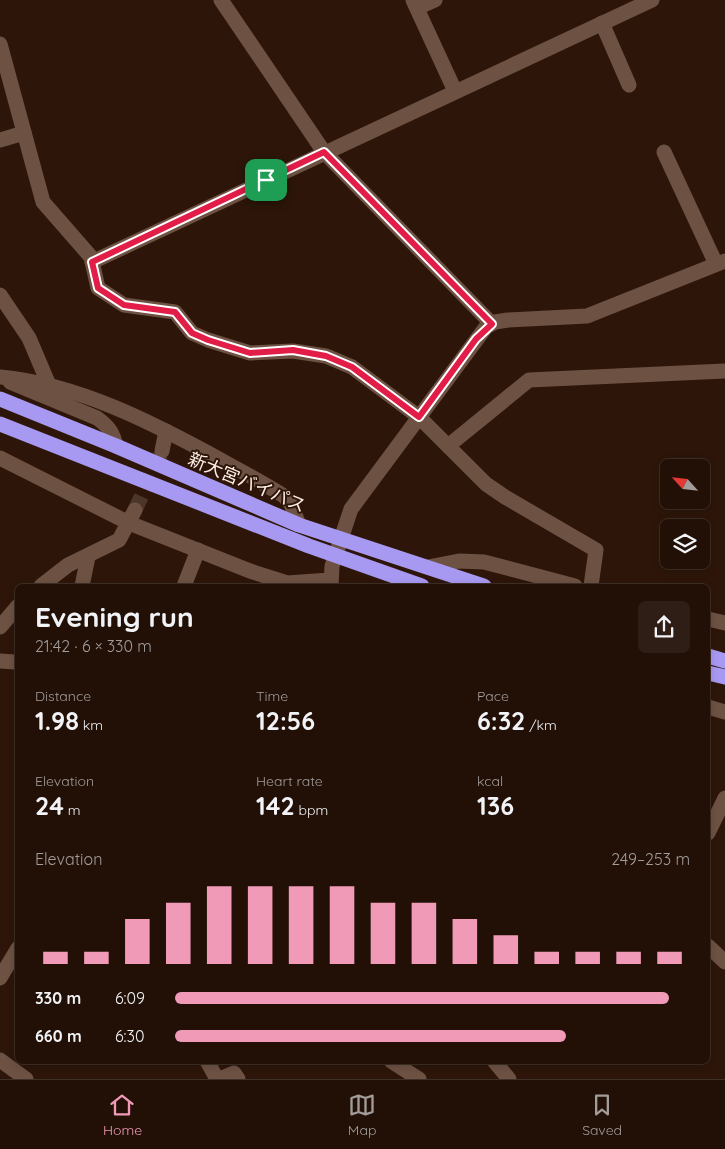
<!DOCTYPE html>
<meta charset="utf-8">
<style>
:root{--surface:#221007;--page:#2e1e15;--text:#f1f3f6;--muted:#a29d9b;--line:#3f3028;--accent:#f09ab7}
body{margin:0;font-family:Quicksand,"Noto Sans JP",sans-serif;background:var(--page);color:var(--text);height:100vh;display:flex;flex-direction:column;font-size:19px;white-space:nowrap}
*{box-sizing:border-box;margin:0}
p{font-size:16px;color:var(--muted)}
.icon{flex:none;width:28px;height:28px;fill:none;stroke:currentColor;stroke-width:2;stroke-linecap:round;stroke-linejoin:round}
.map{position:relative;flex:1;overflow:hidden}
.panel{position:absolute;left:15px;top:584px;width:695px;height:480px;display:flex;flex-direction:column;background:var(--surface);border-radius:8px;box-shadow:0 2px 8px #0003,0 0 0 1px var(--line)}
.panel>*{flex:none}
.needle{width:32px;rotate:297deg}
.tools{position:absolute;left:660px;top:459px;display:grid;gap:10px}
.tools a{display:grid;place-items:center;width:50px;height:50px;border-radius:8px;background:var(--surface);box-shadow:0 2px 8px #0003,0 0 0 1px var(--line);font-size:25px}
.pin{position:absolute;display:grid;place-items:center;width:42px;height:42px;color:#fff;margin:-21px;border-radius:10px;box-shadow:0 2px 8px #0006}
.round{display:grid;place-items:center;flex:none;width:52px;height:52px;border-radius:8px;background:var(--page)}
.head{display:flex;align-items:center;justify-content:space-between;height:85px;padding:0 20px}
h1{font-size:28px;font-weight:700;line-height:38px}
.figures{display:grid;grid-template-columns:repeat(3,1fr);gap:8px;height:85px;padding:5px 20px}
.figures div{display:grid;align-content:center}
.figures b{font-size:25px;font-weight:700}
.figures small{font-size:14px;font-weight:400}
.figures p{font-size:14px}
.chart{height:140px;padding:10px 20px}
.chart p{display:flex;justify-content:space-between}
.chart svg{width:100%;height:90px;margin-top:5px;stroke:var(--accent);stroke-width:6}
ul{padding:0 20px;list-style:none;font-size:16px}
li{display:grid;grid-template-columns:80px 60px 1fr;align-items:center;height:38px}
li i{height:12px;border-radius:6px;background:var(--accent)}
.dock{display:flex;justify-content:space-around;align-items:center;height:70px;border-top:1px solid var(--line);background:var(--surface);font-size:14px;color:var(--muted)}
.dock a{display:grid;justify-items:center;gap:2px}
.dock .active{color:var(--accent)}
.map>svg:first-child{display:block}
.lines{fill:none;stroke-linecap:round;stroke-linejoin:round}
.minor-tunnel{stroke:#4c362a;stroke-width:15;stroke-dasharray:15 8;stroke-linecap:butt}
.minor{stroke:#6d5243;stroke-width:15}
.highway{stroke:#a799f1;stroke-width:15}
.route-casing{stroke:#fff;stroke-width:10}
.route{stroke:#e11d48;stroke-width:6}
.labels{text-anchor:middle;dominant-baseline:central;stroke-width:4;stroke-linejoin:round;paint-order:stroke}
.street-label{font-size:18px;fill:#feede5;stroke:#2d1609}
</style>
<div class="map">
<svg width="725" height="1079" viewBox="0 0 725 1079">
<rect width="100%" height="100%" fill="#2d1609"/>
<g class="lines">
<!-- minor-tunnel -->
<polyline class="minor-tunnel" points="135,510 162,452"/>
<!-- minor -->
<g class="minor">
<polyline points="221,0 324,152 492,324"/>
<polyline points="413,0 455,91"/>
<polyline points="417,8 435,0"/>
<polyline points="602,23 629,85"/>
<polyline points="0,44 43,202 91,257 98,288 124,305 175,312 192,333 208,340 250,353 293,351 326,356 352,367 419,417 486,484 505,497 596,550 591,586"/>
<polyline points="0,140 24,133"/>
<polyline points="664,152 716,264"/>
<polyline points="92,262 652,0"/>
<polyline points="0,295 29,338 49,385"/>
<path d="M0 377C78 384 153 423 221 460 242 472 264 483 284 496L291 504 299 525"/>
<path d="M10 382 97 418C108 426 113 432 116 446"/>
<polyline points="448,446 529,380 725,371"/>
<polyline points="162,451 166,431"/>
<polyline points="0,458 129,523 250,571 287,583 330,580"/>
<polyline points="428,567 459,561 484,562 575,586"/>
<polyline points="41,586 68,565 119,540 135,510"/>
<polyline points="82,586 88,557"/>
<polyline points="184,586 198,550"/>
<polyline points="331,586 332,566 351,509 486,327 495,322 508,320 587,316 725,261"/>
<polyline points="708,619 725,623"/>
<polyline points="0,627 18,606"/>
<polyline points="0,661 15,662"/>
<polyline points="708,707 725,712"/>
<polyline points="708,833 725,798"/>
<polyline points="708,946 725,962"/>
<polyline points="0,978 18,948"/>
<polyline points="0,1060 26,1079"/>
<polyline points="207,1061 217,1079"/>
<polyline points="391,1061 419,1079"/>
<polyline points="494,1061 509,1079"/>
<polyline points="220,1079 234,1073 238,1079"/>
</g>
<!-- highway -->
<g class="highway">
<polyline points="0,399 116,446 299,525 484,586"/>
<polyline points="0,424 309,546 422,586"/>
<polyline points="708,656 725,661"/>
<polyline points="708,673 725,677"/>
</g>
</g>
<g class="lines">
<defs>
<polygon id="route" points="324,152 492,324 476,339 419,417 352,367 326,356 293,350 250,353 208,340 192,333 175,312 124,305 98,288 92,262"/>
</defs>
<!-- route casing -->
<use href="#route" class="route-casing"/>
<!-- route -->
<use href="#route" class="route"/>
</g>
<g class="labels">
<!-- street labels -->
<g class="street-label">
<text transform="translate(247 482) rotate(23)">新大宮バイパス</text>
</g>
</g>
</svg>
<div class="tools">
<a><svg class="needle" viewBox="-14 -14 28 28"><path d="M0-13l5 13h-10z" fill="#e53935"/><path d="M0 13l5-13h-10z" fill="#a29d9b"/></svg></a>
<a><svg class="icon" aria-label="layers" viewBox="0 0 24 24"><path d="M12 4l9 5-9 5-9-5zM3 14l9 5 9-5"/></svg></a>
</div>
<div class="pin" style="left:266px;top:180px;background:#1e9e55"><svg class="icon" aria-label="arrive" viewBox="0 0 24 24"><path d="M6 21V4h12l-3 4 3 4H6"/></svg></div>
<section class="panel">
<div class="head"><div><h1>Evening run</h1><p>21:42 · 6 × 330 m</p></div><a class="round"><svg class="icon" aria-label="share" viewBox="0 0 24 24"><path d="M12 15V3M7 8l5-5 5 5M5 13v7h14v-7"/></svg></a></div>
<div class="figures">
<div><p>Distance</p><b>1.98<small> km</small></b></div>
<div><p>Time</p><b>12:56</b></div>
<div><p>Pace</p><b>6:32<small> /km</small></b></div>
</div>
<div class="figures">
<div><p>Elevation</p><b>24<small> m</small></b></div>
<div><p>Heart rate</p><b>142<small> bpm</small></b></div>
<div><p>kcal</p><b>136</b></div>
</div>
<div class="chart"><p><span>Elevation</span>249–253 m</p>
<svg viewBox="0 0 160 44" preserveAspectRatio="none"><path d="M5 44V38M15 44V38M25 44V22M35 44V14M45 44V6M55 44V6M65 44V6M75 44V6M85 44V14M95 44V14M105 44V22M115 44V30M125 44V38M135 44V38M145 44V38M155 44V38"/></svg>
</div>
<ul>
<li><b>330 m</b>6:09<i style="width:96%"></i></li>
<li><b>660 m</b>6:30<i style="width:76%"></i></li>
</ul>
</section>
</div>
<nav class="dock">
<a class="active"><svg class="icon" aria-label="home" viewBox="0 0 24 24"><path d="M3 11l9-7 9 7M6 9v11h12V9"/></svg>Home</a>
<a><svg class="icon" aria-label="map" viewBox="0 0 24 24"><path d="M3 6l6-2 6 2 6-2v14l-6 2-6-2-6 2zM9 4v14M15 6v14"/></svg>Map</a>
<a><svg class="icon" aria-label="saved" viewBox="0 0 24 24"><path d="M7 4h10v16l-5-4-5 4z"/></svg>Saved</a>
</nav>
